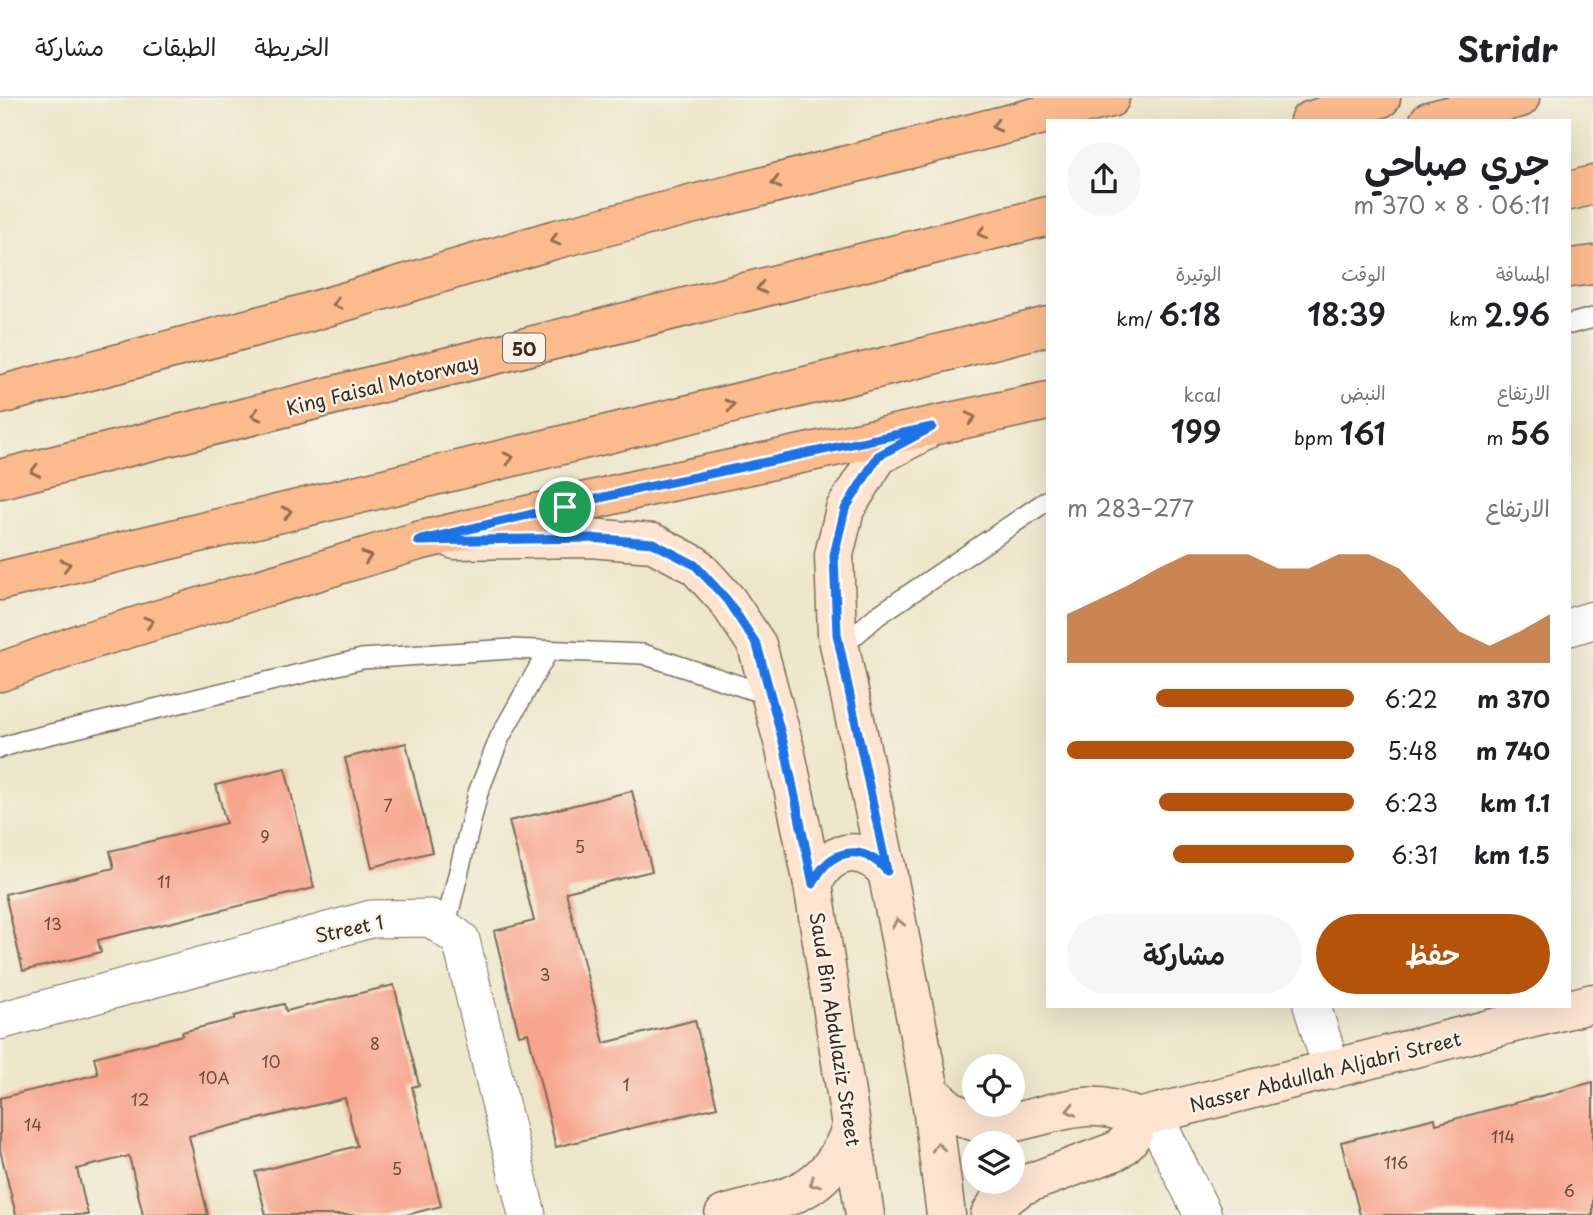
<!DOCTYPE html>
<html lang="ar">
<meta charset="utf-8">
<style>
:root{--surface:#fff;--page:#f6f6f6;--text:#202124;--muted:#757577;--line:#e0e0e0;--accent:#b45309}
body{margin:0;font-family:"Playpen Sans","Playpen Sans Arabic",sans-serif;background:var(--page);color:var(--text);direction:rtl;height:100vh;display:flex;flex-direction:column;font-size:26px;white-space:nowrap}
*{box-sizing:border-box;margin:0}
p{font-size:23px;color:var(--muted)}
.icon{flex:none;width:38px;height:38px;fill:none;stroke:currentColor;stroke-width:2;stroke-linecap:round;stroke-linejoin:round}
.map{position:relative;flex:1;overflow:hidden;direction:ltr}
.drawer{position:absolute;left:1046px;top:21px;width:525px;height:889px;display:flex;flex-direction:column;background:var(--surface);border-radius:0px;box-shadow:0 7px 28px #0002;direction:rtl}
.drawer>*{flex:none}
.controls{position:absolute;left:962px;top:956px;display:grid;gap:14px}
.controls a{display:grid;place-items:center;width:63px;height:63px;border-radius:50%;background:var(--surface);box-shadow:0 7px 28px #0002;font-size:35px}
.pin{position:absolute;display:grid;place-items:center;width:60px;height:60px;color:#fff;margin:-30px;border:4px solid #fff;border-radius:50%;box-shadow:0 2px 7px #0007}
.round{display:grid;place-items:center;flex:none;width:74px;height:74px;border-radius:37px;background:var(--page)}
.summary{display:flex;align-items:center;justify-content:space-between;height:119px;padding:0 21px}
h1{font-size:38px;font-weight:600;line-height:52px}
.stats{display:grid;grid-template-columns:repeat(3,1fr);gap:10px;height:119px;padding:7px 21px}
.stats div{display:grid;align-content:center}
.stats b{font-size:30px;font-weight:600}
.stats small{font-size:19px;font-weight:400}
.stats p{font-size:19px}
.chart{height:196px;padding:14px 21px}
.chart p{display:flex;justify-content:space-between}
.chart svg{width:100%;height:126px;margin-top:7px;fill:var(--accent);opacity:.7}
.button{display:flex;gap:14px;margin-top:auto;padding:14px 21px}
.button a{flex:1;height:80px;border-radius:42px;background:var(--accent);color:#fff;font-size:28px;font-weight:600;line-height:80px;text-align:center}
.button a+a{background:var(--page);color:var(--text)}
ul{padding:0 21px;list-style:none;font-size:23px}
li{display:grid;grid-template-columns:112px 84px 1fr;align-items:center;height:52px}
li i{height:18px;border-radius:9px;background:var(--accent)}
header{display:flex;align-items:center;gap:42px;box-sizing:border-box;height:98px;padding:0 35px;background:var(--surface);border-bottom:2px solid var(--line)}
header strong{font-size:33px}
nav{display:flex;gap:38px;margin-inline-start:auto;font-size:24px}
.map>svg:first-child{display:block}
.building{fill:#f7a58d}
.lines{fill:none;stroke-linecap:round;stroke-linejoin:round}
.lane-casing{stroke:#796c5a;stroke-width:22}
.street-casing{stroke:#796c5a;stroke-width:39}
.secondary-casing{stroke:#796c5a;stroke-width:41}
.primary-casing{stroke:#796c5a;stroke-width:41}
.highway-casing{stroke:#796c5a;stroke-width:41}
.lane{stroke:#fff;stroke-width:19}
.street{stroke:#fff;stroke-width:37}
.secondary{stroke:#fde4d1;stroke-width:38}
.primary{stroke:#fbbb8c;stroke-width:38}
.highway{stroke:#fbbb8c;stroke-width:38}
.oneway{stroke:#916b50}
.oneway2{stroke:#9c8778}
.route-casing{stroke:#fff;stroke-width:14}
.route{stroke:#1a73e8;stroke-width:9}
.labels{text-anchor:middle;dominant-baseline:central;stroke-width:5;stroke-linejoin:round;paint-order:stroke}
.number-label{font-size:16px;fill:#6a493a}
.shield{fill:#f7f3e8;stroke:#73665b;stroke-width:2}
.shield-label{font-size:18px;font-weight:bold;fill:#3b2a1e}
.street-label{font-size:19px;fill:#3b2a1e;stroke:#f7f3e8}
</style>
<header>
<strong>Stridr</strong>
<nav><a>الخريطة</a><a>الطبقات</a><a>مشاركة</a></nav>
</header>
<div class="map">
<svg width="1593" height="1117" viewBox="0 0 1593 1117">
<rect width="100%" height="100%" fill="#f7f3e8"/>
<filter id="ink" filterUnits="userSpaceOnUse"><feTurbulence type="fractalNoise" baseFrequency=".0143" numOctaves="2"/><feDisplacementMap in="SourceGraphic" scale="14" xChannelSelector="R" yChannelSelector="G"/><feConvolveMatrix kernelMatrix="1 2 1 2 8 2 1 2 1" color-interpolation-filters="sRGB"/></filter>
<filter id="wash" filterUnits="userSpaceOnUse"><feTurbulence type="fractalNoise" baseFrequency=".00686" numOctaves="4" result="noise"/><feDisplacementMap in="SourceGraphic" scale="28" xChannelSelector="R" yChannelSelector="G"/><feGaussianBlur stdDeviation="1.57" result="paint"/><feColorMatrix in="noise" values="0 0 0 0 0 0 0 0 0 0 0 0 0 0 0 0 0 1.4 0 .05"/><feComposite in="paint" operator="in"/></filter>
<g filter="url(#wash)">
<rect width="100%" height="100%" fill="#ede6ca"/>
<g id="blocks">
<!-- building -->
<g class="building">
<polygon points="406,645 432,754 372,769 345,660"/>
<polygon points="285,670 314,790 98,842 101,854 23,873 5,796 114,770 110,753 226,725 216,687"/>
<polygon points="632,693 652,773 566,794 604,945 695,922 717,1009 556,1049 528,935 519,937 494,833 534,823 509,723"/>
<polygon points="394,887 419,987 412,989 441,1108 406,1117 266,1117 255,1074 357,1048 345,1000 189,1038 208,1117 143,1117 129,1058 77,1071 88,1117 16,1117 0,1052 0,1000 98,976 94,959 183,937 182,934 234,921 234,918 284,906 286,913"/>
<polygon points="1593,984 1593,1117 1360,1117 1341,1044 1435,1020 1436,1026"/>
</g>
</g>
</g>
<g filter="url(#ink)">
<use href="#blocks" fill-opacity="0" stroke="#796c5a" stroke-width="2"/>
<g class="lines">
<defs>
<g id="lane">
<polyline points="1570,226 1593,220"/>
<polyline points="840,550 877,518 1048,402"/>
<polyline points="0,650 22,643 362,561 510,551 643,556 771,598"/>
<polyline points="445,830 478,695 500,639 548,553"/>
</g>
<g id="street">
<polyline points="1570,529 1593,522"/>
<polyline points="1312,908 1332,972"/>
<polyline points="0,923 371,821 431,820 461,842 527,1117"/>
<polyline points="1153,1016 1203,1117"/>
</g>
<g id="secondary">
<polyline points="923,334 878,358 845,411 834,457 837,536 887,773 930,993 946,1117"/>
<polyline points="455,442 589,440 653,445 695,467 727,502 757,547 785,651 813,786 865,1117"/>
<path d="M813 786C829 751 860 745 887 773"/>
<path d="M930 993C985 1053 1021 1015 1085 1009 1104 1007 1121 1013 1138 1020L1593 905"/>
<path d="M724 1117C785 1100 828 1097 851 1030"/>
<path d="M990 1117 997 1106 1021 1088 1116 1053C1129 1044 1135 1036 1138 1020"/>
</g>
<polyline id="primary" points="84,544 418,443 638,391 1048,303"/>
<g id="highway">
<polyline points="1309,23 1381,0"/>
<polyline points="1429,23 1520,0"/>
<polyline points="1570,93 1593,87"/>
<polyline points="1570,170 1593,167"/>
<polyline points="0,297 303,216 553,142 1110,0"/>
<polyline points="0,381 1048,118"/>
<polyline points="0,483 905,264 1048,228"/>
<polyline points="0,574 84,544"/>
</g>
</defs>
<!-- lane casing -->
<use href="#lane" class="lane-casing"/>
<!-- street casing -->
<use href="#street" class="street-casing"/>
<!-- secondary casing -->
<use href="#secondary" class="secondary-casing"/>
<!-- primary casing -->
<use href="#primary" class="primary-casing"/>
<!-- highway casing -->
<use href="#highway" class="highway-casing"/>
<!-- lane -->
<use href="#lane" class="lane"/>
<!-- street -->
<use href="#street" class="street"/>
<!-- secondary -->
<use href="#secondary" class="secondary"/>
<!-- primary -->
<use href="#primary" class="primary"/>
<!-- highway -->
<use href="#highway" class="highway"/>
</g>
<!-- one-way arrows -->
<defs><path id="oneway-chevron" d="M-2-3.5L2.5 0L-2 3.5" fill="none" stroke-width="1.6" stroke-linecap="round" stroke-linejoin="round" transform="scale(1.75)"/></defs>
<g class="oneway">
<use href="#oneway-chevron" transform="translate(996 28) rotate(166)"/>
<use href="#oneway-chevron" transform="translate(776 85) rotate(166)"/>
<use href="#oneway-chevron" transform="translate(982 135) rotate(166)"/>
<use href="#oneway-chevron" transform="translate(555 142) rotate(165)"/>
<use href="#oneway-chevron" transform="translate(761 190) rotate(166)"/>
<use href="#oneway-chevron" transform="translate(337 206) rotate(164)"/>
<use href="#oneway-chevron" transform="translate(730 307) rotate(-14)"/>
<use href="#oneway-chevron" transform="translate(256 317) rotate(166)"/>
<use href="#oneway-chevron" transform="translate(971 320) rotate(-13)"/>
<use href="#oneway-chevron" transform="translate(509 360) rotate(-14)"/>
<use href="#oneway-chevron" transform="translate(35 373) rotate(166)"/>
<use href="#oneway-chevron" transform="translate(287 414) rotate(-14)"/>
<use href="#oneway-chevron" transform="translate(367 459) rotate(-17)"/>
<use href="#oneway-chevron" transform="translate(66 467) rotate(-14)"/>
<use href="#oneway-chevron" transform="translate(149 524) rotate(-17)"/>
</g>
<g class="oneway2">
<use href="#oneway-chevron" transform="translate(898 825) rotate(-101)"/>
<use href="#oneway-chevron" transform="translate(1071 1012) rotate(168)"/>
<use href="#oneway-chevron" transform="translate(938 1049) rotate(-97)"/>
<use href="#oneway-chevron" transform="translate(814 1085) rotate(143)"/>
</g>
</g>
<g class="lines" filter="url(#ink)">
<defs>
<path id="route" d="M932 329 878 358 845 411 834 457 837 536 887 773C861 744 829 751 813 786L785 651 757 547 727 502 695 467 653 445 589 440 418 443 638 391Z"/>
</defs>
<!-- route casing -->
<use href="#route" class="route-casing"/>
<!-- route -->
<use href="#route" class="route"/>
</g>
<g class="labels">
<!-- number labels -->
<g class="number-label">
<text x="388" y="707">7</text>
<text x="265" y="738">9</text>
<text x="580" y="748">5</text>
<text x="164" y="783">11</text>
<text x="53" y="825">13</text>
<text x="545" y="876">3</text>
<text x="375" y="945">8</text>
<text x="271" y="963">10</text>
<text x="214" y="979">10A</text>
<text x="626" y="986">1</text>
<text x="140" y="1001">12</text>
<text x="33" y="1026">14</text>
<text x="1503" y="1038">114</text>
<text x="1396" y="1064">116</text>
<text x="397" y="1070">5</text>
<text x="1569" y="1092">6</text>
</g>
<!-- shield labels -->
<rect class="shield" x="503" y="235.5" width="42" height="29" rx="5"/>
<g class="shield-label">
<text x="524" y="250">50</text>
</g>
<!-- street labels -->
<g class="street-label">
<text transform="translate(382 286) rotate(-14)">King Faisal Motorway</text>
<text transform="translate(349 830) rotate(-12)">Street 1</text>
<text transform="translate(836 931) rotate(81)">Saud Bin Abdulaziz Street</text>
<text transform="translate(1325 973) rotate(-14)">Nasser Abdullah Aljabri Street</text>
</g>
</g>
</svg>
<div class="controls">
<a><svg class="icon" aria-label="locate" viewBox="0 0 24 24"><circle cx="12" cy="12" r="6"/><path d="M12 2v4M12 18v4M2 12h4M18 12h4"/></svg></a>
<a><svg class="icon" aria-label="layers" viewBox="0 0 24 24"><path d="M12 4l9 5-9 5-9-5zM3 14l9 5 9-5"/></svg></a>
</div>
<div class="pin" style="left:565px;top:409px;background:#1e9e55"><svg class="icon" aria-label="arrive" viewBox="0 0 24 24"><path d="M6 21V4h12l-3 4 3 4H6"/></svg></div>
<section class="drawer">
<div class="summary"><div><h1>جري صباحي</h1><p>06:11 · 8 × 370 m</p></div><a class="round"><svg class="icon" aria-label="share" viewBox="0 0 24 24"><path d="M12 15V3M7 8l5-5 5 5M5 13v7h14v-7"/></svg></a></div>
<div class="stats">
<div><p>المسافة</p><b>2.96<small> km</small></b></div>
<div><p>الوقت</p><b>18:39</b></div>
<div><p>الوتيرة</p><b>6:18<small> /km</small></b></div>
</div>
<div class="stats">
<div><p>الارتفاع</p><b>56<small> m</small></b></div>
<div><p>النبض</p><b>161<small> bpm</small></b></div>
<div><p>kcal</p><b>199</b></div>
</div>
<div class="chart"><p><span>الارتفاع</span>277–283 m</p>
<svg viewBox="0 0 160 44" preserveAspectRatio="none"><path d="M0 44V27L10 22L20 17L30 11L40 6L50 6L60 6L70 11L80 11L90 6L100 6L110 11L120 22L130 33L140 38L150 33L160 27V44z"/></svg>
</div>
<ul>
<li><b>370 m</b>6:22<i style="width:69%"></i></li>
<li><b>740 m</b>5:48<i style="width:100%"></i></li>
<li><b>1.1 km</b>6:23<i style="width:68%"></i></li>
<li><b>1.5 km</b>6:31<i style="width:63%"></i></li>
</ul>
<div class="button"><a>حفظ</a><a>مشاركة</a></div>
</section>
</div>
